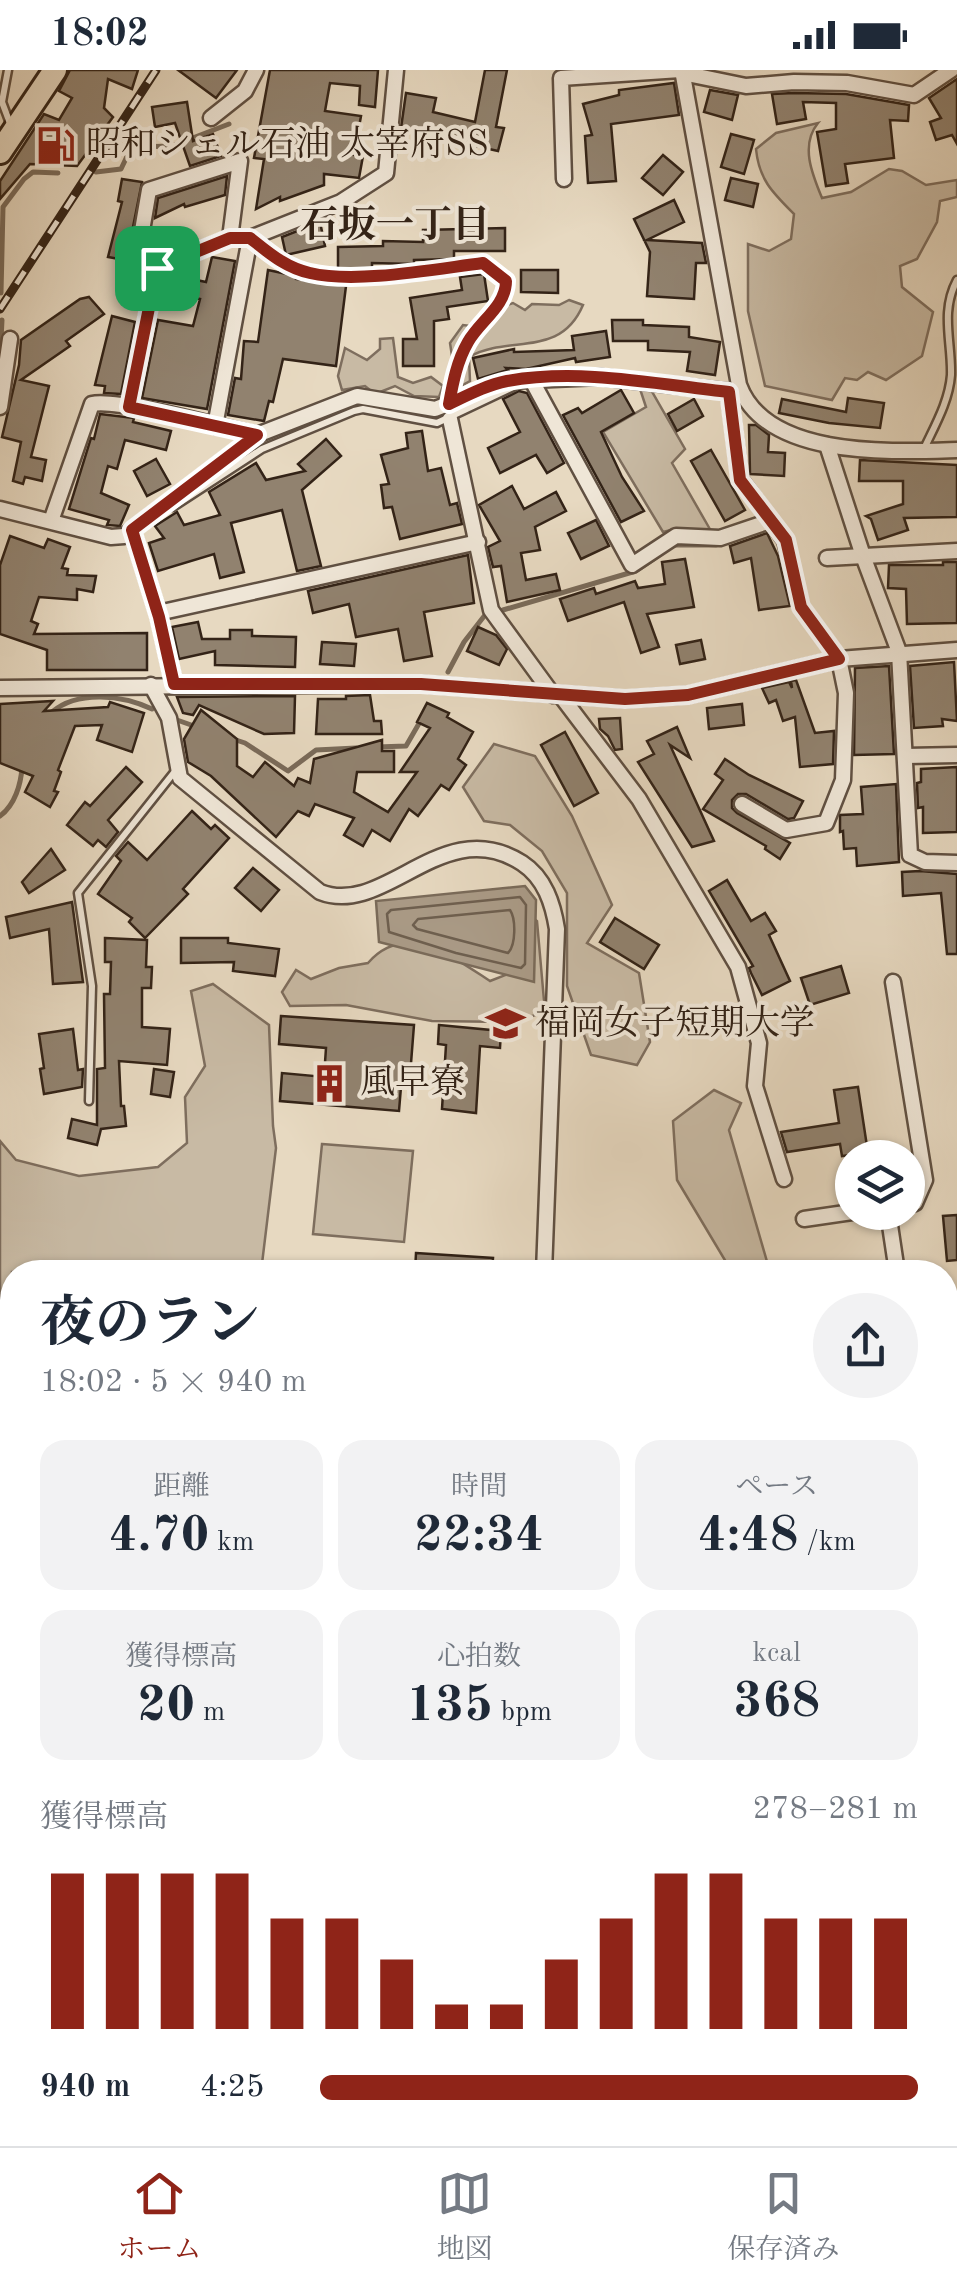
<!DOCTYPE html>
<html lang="ja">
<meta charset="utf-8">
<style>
:root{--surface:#fff;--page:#f2f2f3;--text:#1f2937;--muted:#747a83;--line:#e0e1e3;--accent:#8f2418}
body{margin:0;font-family:"Old Standard TT","Noto Serif JP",serif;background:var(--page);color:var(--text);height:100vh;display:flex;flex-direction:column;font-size:38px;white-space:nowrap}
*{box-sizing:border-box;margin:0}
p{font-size:32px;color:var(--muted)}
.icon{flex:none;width:55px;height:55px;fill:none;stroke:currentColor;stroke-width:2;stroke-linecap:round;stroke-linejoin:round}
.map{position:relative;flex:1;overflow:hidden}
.details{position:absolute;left:0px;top:1190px;width:958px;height:888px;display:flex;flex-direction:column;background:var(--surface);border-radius:40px 40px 0 0;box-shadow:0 2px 8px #0004}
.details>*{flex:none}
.tools{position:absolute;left:835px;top:1070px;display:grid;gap:20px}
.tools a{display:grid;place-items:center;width:90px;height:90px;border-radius:50%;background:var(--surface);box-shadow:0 2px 8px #0004;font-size:50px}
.pin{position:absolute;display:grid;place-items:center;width:85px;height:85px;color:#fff;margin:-42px;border-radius:20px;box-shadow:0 5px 15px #0006}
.round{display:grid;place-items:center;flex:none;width:105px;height:105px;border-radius:52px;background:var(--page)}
.headline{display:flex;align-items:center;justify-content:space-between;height:170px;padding:0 40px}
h1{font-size:55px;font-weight:700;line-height:75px}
.stats{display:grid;grid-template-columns:repeat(3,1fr);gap:15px;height:170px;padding:10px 40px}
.stats div{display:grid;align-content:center;border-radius:25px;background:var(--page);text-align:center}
.stats b{font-size:50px;font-weight:700}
.stats small{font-size:28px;font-weight:400}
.stats p{font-size:28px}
.chart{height:280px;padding:20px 40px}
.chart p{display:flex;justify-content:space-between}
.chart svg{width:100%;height:180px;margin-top:10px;stroke:var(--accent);stroke-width:6}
ul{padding:0 40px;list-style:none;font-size:32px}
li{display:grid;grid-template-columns:160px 120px 1fr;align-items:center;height:75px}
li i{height:25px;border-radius:12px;background:var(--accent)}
.status{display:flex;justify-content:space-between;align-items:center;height:70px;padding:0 50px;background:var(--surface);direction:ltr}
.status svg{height:28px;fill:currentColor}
.menu{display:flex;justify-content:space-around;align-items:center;height:140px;border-top:2px solid var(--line);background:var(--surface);font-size:28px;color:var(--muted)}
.menu a{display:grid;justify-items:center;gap:5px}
.menu .active{color:var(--accent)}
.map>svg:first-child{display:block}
.green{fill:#c8baa4;stroke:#7e6e5e;stroke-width:2.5}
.water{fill:#aa9b87;stroke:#7a6b5a;stroke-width:2.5}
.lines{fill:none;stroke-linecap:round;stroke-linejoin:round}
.shore{stroke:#6e5f4f;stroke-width:2.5}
.stream{stroke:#7a6b5a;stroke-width:5}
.building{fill:#91826f;stroke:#332317;stroke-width:2.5}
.lane-casing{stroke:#605042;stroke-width:11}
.street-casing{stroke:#605042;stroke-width:19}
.secondary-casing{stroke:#332317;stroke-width:25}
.primary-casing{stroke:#332317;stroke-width:28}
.lane{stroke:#efe6d7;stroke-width:6}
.street{stroke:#efe6d7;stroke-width:14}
.secondary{stroke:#efe6d7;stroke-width:20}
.primary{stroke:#e7d9c1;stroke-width:22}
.rail-casing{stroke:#332317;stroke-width:9}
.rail{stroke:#efe6d7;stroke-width:5;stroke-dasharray:15;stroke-linecap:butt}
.route-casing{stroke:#fff;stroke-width:20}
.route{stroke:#8f2418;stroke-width:12}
.labels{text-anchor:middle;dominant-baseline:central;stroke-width:8;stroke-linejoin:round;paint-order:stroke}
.poi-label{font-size:35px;fill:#332317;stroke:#efe6d7;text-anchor:start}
.neighbourhood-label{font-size:38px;font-weight:bold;fill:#332317;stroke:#efe6d7}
</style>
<div class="status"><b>18:02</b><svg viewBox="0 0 49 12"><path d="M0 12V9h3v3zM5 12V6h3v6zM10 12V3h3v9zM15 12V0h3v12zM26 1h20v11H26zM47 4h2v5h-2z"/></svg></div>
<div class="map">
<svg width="957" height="2076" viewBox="0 0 957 2076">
<rect width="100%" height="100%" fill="#e7d9c1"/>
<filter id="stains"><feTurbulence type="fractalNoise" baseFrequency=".002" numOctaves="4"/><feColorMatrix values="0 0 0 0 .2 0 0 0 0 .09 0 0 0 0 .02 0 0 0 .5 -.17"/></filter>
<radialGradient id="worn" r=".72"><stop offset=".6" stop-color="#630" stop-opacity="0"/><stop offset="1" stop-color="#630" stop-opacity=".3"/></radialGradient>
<!-- green -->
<g class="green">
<path d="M818 53C800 75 812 104 822 128L851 122 889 99 902 101 926 115 957 110V127L940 131 937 152 917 189 900 196 902 217 933 242 922 286 886 310 868 302 857 310 845 308 832 330 765 316 748 241V174L769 181 791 169 794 144C773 123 759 110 756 79L776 63Z"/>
<path d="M569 230 583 235C560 289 510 264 469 287L470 311 459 317 461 298 452 286 450 273 463 255 471 256 479 245 513 233 525 240 532 234 559 235Z"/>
<polygon points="393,268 398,307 413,313 431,307 443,316 439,327 414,326 395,316 375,324 365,316 342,320 338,306 345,278 367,290 380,279 380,269"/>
<polygon points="640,319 651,320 685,379 672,393 711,461 675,459 663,462 603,362 646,337"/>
<polygon points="494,674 535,686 572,746 612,835 587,873 639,903 650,972 637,995 591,985 567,916 567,823 542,781 510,755 484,751 463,717"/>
<path d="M509 827 537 851 545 942 513 952 432 951 346 935 290 936 282 922 296 900 311 909 339 898 368 893C405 850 453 887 490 911L521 899Z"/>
<polygon points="213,914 269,955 273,1056 276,1078 261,1202 12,1202 12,1443 0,1427 0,1071 16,1090 79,1106 158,1097 187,1073 185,1027 205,996 191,921"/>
<polygon points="714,1020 741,1033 729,1060 770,1202 732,1202 677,1110 673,1051"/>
<polygon points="322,1074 413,1081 404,1172 313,1164"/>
</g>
<!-- water -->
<polygon class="water" points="525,816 536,830 534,912 379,872 376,831"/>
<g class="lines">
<!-- shore -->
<g class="shore">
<polygon points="520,827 526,835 525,894 521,898 456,883 389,862 387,844 391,840"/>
<path d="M510 840C516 849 516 875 508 883L417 859 413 855 418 849Z"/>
</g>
<!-- stream -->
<g class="stream">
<polyline points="96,102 121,99 130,80 135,77 172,76 229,54"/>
<polyline points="1,223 3,137 24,109 33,102 58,103"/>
<polyline points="0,290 2,250"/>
<polyline points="674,475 716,475"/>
<polyline points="503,540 636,501 661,484"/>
<polyline points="448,602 464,572 485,545"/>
<path d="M52 642C78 620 122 625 152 639"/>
<polyline points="177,650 194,656"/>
<polyline points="233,669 245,673 288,701 316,680 356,678"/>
<polyline points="377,677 406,676 421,650"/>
<path d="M0 746C15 735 21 714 22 697"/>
</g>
</g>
<!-- building -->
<g class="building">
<polygon points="70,0 138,0 132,19 108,9 104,38 113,47 77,96 30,94 0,129 0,111 44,44 59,50 72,28 59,21"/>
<polygon points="178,0 237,0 216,28"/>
<polygon points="270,0 378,0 375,37 359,35 360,16 330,13 325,41 361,46 354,85 363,86 359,108 324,104 324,115 280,131 280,127 256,139 264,89 254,88"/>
<polygon points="485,0 507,0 496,57 504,58 498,81 435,67 436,63 401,58 406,23 436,28 433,42 475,52"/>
<polygon points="957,9 957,74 952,65 936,70 930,52 941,48 929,28"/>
<polygon points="674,13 679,45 611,54 616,111 588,113 585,66 592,65 583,34 619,25 619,20"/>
<polygon points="710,20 738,25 732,50 704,42"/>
<polygon points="794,23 846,24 909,35 908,51 890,50 894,88 845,94 848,113 826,116 817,62 836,59 836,33 803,32 806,49 777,54 772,24"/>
<polygon points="187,32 193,71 213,64 221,86 190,96 175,53 155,57 152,37"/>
<polygon points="731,64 754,70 744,104 721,97"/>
<polygon points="663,85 683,102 663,125 642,108"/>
<polygon points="227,106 225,125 185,137 184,134 155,148 158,128"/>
<polygon points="731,108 758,114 753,137 725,130"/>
<polygon points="122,109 142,112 128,182 130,191 108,187 122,132 118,131"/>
<polygon points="674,130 684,152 647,170 702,173 706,193 696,193 694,229 647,226 650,182 634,149"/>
<polygon points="320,152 325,176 286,185 282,167"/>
<polygon points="505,158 505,181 454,181 454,189 414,190 414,194 372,193 372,199 338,199 338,177 383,176 383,171 423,172 423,160"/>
<polygon points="212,187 235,191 207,339 142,328 158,250 193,256 200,229 168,223 172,205 206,212"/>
<polygon points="268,200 296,206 296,209 346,216 336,296 283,289 273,332 269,331 264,351 228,345 235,308 241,309 244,271 258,272"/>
<polygon points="521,200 558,200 558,223 521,222"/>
<polygon points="484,204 488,231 447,237 449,249 434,251 434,296 403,296 403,269 417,269 410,228 462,220 460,207"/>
<polygon points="89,227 104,244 66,271 70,276 21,310 49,316 31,387 46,390 42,411 25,407 23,414 13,411 21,372 2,367 19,295 21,270 80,229"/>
<polygon points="112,246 135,252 121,324 104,323 105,316 95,315"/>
<polygon points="612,250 643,250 643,255 689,257 689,267 720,272 715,305 687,301 690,282 648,280 648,271 613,271"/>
<polygon points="606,261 610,287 576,292 575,288 526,299 506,298 508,300 478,309 473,288 514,279 514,282 574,280 572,266"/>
<polygon points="621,320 634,343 601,362 622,407 644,441 621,452 563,345 578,338 582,343"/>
<polygon points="519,321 527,323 564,393 547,403 536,385 500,403 488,378 520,362 503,329"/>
<polygon points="848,328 884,333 880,358 829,353 779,343 782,329 846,342"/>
<polygon points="694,329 703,346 677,361 668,344"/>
<polygon points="100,344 134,348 133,352 171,361 166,380 125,370 117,399 108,396 101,423 129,435 120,456 107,455 109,450 69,439 91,368 94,369"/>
<polygon points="749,355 756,355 769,365 768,382 785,383 784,406 750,404"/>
<polygon points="422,361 428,401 441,398 450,435 457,433 462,454 400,469 392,437 384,438 381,415 389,414 381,385 408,378 406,363"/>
<polygon points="326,369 341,386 302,420 321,496 297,501 282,440 231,453 244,502 220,508 214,484 158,501 149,473 164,468 155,456 177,442 184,455 220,445 209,422 256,393 266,410 305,401 298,394"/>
<polygon points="711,380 745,440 725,451 691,391"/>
<polygon points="156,389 170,414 147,426 134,401"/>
<polygon points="860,390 957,395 957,447 904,448 908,460 878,470 871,449 866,446 903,434 903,411 859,411"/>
<polygon points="512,416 524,439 556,422 566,441 535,457 540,480 521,483 526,510 556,504 560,520 507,532 501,496 493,497 488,477 500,471 479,435"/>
<polygon points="596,450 609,476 581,489 568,463"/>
<polygon points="767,463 778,486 790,536 759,540 751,488 734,493 730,476"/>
<polygon points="10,466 44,478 48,469 70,477 62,498 68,499 67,505 96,506 93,522 77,519 77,530 39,527 31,551 38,554 34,564 147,563 147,600 47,600 47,580 0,564 0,495"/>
<polygon points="468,485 474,533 424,542 432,586 404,591 398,559 356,567 349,534 313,543 308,521"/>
<polygon points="685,489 694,537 647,544 659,577 641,583 624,532 568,551 560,529 594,518 596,524 635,511 638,518 665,514 662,492"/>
<polygon points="943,492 957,492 957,553 907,554 906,519 888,518 889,495 943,495"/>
<polygon points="198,552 202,569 230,569 230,560 252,560 252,566 296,567 295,597 215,595 215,581 179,589 172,557"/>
<polygon points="478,557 496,565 507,579 499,595 467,581"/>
<polygon points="701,570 705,589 680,594 676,575"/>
<polygon points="322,572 356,574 354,596 320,594"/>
<polygon points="954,592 957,651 942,649 943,656 914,658 910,596"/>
<polygon points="889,596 894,684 854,685 855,598"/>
<polygon points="796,610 815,663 834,661 833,694 800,697 795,647 783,651 776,630 769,633 762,618 789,612 792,618 791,611"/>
<polygon points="370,625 374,651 381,651 382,664 316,664 318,629 346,629 346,626"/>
<polygon points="295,626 294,663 264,664 199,635 193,645 183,643 177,627"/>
<polygon points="53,631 44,641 108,637 110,632 144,643 132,682 97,670 102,655 75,656 58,700 61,702 54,721 58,722 50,737 25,722 33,706 0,693 0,634"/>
<polygon points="427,633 449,643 447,647 473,662 458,689 466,695 449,720 441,715 418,746 409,739 390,771 372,760 363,776 344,765 354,748 315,734 309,746 298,741 276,767 211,706 188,692 184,669 201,640 237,669 237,696 253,707 265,692 294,716 298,708 310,713 314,689 382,670 382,681 394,681 394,702 357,702 354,722 388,742 417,702 400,702 430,658 417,652"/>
<polygon points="742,634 744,655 709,659 707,638"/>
<polygon points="620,648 622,679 615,680 608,666 600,659 599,649"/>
<polygon points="677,657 690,688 670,675 714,771 692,777 638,692 654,684 647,671"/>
<polygon points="565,662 598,723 574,736 541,675"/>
<polygon points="725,689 749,705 803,731 794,748 788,749 746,724 738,724 732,730 732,738 737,743 790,773 780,789 765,779 766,776 703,739 723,710 715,704"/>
<polygon points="126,697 142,712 108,750 118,762 106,777 98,770 93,776 67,755 85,732 90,736"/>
<polygon points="957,697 957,762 923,763 923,737 918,738 917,713 921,712 921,699"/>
<polygon points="896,714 899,792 857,796 856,778 844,779 843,761 840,762 840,745 863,744 861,717"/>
<polygon points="192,741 211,759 215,755 229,768 183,819 188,824 145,868 129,852 132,848 98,824 121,791 116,786 128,772 147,790"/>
<polygon points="51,779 65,800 29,823 22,812"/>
<polygon points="253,798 279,820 261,841 235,818"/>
<polygon points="920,801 957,804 957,884 947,884 941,823 903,826 902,802"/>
<polygon points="727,810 751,851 765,843 776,861 769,865 790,911 762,925 751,903 749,898 753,896 709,821"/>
<polygon points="72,832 83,912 53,914 49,859 10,868 6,847"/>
<polygon points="615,848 659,875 644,899 600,872"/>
<polygon points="105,868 147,870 146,897 152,897 151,918 142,918 142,957 170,959 167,995 119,991 121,1036 124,1036 126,1056 101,1059 97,1075 68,1068 72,1049 97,1055 97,999 105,998 104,924 110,924 111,892 105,892"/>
<polygon points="181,868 228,868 228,873 279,879 275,906 233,901 234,892 181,893"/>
<polygon points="841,896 849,923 810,935 801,908"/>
<polygon points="281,946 414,955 410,1006 402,1005 399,1041 280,1031 282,1003 324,1007 326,978 279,974"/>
<polygon points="439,955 501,961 500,978 480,976 476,1043 442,1039 446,975 438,974"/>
<polygon points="73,959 78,1000 83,999 82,1017 44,1024 40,999 44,998 39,964"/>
<polygon points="154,999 174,1002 170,1027 151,1024"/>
<polygon points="858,1017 868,1083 842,1086 840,1074 787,1082 781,1062 839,1053 834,1020"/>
<polygon points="957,1145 957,1190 947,1191 943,1146"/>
<polygon points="416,1183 493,1188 492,1202 415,1202"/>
</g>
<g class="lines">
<defs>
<g id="lane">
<polyline points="8,0 2,32 11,56"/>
<path d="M253 170C261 176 268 185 277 190 328 221 425 200 483 193L505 211C506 236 480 250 468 271 457 290 453 311 449 332"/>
<path d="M923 381C934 357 949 332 951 305 952 272 940 242 957 210"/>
<polyline points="173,437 262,379 354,341 363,339 437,353 515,316"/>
<polyline points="89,1031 92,916 78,823 176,700"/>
</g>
<g id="street">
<path d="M682 0 739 315C766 389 892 382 957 380"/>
<polyline points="682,3 746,16 794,12 847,13 914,25 951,0"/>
<polyline points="211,48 245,21 256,0"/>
<polyline points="564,109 561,8 680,0"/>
<polyline points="157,198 138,184 149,120 240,91 230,168"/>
<polyline points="531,309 632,495 676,466 720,468 770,451"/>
<polyline points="729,322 740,409 785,470 801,537 839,589 846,623 843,710 826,753 786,760 742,734"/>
<polyline points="0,337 10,269"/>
<polyline points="129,337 157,198 230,168 250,168"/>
<polyline points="450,349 491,540 553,625"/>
<polyline points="215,356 250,168 341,132 386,103 396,0"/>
<polyline points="827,375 863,486 899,582 910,785 925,792 957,793"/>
<polyline points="0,439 111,467 124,466 132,460"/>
<path d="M51 451 92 334C117 328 225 358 257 365"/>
<polyline points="827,488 957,481"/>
<polyline points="158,543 478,472"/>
<polyline points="174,614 159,547 132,460 257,365 357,326 435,339 507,311 600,307 742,323"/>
<path d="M151 615 169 648 180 708 320 822C385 848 443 742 522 793 545 808 553 834 557 859L544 1202"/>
<polyline points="0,618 421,614 625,629 688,625 839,589 957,580"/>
<polyline points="561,626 639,729 738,897 759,973 755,1016 784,1109"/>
<polyline points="906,686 957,685"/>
<polyline points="893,912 925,1110 915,1133 908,1135"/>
<polyline points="888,1142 897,1202"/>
<polyline points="804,1149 852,1142"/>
<polyline points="945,1343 957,1350"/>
<polyline points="945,1475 957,1475"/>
<polyline points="0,1612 12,1612"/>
<polyline points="0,1709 12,1709"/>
<polyline points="0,1809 12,1809"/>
<polyline points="0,1884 12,1882"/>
<polyline points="945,1904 957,1904"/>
<polyline points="0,1937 12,1937"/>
<polyline points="559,2065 559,2076"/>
<polyline points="4,2076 12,2030"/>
<polyline points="110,2076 112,2065"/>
<polyline points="214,2076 216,2065"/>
<polyline points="320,2076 322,2065"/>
<polyline points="423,2076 425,2065"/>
<polyline points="514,2076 515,2065"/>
<polyline points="650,2076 650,2065"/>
<polyline points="744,2076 745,2065"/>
<polyline points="836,2076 836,2065"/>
<polyline points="928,2076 928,2065"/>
</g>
<polyline id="secondary" points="945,1607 957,1607"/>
<polyline id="primary" points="0,82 55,0"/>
</defs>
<!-- lane casing -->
<use href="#lane" class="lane-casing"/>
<!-- street casing -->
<use href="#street" class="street-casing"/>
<!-- secondary casing -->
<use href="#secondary" class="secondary-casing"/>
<!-- primary casing -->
<use href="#primary" class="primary-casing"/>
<!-- lane -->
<use href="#lane" class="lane"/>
<!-- street -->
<use href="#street" class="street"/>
<!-- secondary -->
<use href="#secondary" class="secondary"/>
<!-- primary -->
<use href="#primary" class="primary"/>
<defs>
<polyline id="rail" points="0,239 156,0"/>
</defs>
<!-- rail casing -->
<use href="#rail" class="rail-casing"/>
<!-- rail -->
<use href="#rail" class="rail"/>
</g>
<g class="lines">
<defs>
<path id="route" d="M230 168H250C269 183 286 198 310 203 356 214 435 199 483 193L506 211C506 236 480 251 468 272 457 291 453 312 449 334 468 325 487 315 507 311 580 298 656 314 729 322L740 410 786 470 801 537 839 589 688 625 625 629 421 614H174L159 547 132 460 257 365 129 337 157 198Z"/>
</defs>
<!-- route casing -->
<use href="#route" class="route-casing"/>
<!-- route -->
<use href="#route" class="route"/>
</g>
<!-- icons -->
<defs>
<symbol id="fuel-bare" viewBox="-9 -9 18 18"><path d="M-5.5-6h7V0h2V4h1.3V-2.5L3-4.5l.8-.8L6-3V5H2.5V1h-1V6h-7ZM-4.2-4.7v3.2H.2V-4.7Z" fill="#8f2418" stroke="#efe6d7" stroke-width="2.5" paint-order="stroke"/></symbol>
<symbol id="university-bare" viewBox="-9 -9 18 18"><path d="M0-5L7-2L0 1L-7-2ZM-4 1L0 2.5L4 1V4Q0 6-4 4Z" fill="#8f2418" stroke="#efe6d7" stroke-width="2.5" paint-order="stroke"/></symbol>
<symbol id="building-bare" viewBox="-9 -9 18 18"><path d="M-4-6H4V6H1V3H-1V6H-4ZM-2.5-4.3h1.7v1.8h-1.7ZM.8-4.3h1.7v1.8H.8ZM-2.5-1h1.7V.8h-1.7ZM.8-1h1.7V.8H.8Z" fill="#8f2418" stroke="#efe6d7" stroke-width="2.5" paint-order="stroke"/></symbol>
</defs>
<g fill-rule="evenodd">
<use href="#fuel-bare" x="28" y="48" width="55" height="55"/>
<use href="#university-bare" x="478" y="926" width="55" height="55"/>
<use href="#building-bare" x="302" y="986" width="55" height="55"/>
</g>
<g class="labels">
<!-- poi labels -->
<g class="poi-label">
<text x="86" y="75">昭和シェル石油 太宰府SS</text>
<text x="535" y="954">福岡女子短期大学</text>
<text x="360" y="1013">風早寮</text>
</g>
<!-- neighbourhood labels -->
<g class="neighbourhood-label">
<text x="395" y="157">石坂一丁目</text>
</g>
</g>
<rect width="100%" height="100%" filter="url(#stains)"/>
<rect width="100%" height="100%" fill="url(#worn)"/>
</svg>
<div class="tools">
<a><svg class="icon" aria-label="layers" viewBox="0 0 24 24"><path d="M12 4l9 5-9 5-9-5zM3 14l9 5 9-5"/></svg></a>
</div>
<div class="pin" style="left:157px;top:198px;background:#1e9e55"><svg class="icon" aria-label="arrive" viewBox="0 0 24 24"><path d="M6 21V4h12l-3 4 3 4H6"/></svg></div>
<section class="details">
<div class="headline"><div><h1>夜のラン</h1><p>18:02 · 5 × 940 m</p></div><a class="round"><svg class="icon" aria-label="share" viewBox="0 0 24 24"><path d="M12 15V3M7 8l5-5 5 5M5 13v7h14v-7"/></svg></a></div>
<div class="stats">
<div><p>距離</p><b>4.70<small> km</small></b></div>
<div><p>時間</p><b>22:34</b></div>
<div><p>ペース</p><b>4:48<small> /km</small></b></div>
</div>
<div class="stats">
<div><p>獲得標高</p><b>20<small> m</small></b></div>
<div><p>心拍数</p><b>135<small> bpm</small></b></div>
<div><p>kcal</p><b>368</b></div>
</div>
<div class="chart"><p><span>獲得標高</span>278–281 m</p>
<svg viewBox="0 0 160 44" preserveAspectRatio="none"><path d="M5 44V6M15 44V6M25 44V6M35 44V6M45 44V17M55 44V17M65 44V27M75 44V38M85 44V38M95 44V27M105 44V17M115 44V6M125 44V6M135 44V17M145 44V17M155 44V17"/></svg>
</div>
<ul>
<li><b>940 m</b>4:25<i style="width:100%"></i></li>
</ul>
</section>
</div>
<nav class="menu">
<a class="active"><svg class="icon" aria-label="home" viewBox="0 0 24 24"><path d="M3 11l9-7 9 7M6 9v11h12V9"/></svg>ホーム</a>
<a><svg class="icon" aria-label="map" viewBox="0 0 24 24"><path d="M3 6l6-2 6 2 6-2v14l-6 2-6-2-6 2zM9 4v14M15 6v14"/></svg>地図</a>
<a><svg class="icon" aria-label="saved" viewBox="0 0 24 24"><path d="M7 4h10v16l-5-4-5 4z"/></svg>保存済み</a>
</nav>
